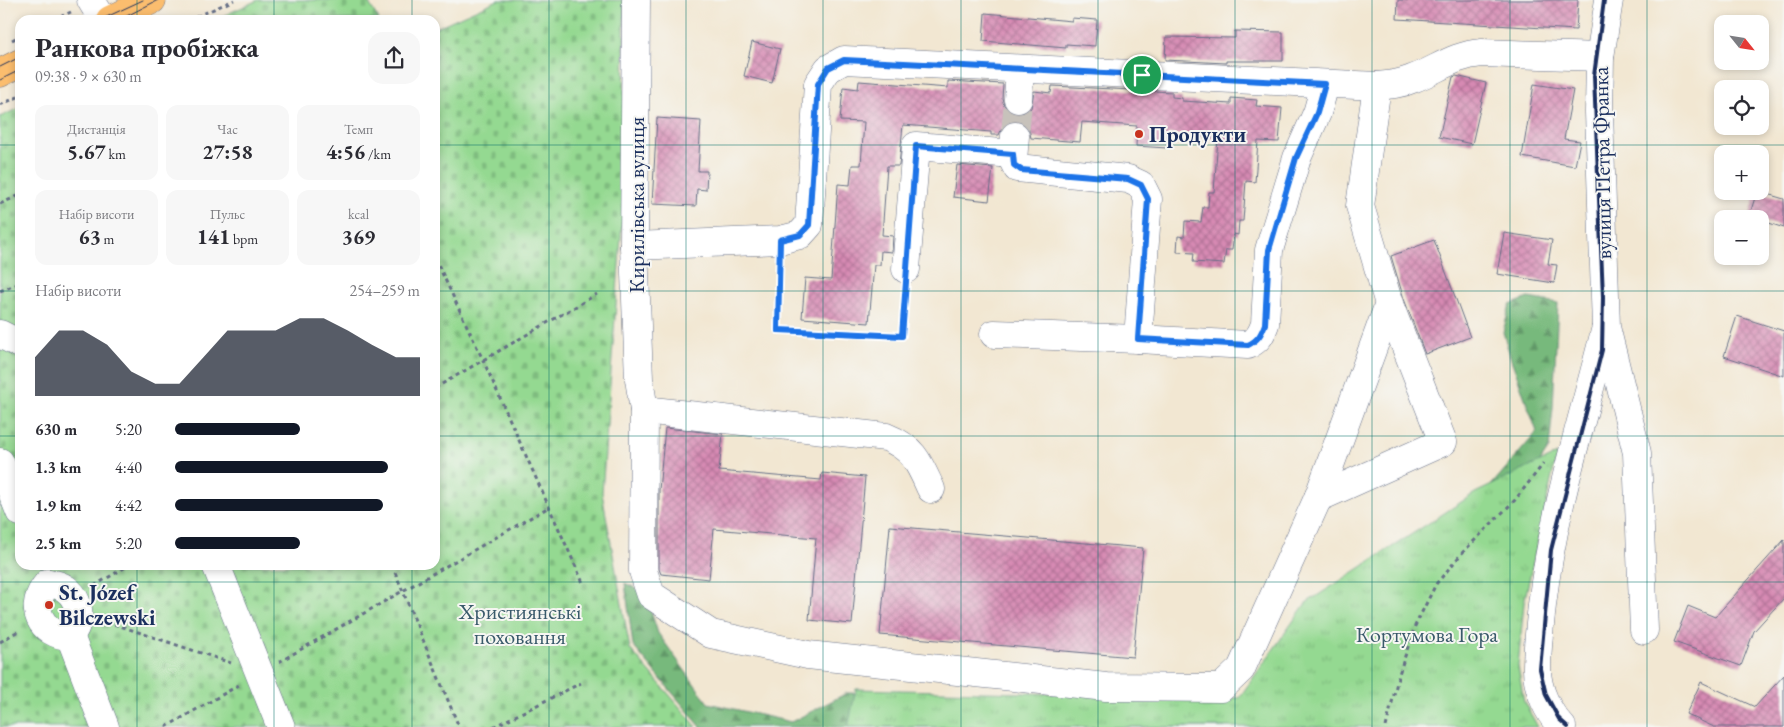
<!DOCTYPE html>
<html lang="uk">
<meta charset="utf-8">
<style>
:root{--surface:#fff;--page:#f7f7f7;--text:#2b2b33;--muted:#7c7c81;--accent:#111827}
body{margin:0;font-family:"EB Garamond",serif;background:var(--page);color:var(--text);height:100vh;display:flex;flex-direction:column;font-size:19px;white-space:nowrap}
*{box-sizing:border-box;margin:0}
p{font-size:16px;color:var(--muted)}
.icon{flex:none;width:28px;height:28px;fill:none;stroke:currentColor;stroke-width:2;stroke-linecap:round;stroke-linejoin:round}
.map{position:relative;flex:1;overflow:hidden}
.drawer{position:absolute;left:15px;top:15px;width:425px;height:555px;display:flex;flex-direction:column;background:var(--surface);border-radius:15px;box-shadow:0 2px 8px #0003}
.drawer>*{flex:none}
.needle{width:32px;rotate:120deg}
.tools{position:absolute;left:1714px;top:15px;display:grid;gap:10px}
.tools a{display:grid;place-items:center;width:55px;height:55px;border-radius:10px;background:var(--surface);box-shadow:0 2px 8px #0003;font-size:25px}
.pin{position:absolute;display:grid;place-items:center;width:42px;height:42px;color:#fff;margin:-21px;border:2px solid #fff;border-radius:50%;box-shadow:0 1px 5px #0007}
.round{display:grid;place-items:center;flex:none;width:52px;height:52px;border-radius:15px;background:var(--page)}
.summary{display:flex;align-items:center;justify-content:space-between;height:85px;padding:0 20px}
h1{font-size:28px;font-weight:700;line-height:38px}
.metrics{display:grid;grid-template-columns:repeat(3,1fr);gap:8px;height:85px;padding:5px 20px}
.metrics div{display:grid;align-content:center;border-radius:12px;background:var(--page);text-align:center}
.metrics b{font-size:21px;font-weight:700}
.metrics small{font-size:14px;font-weight:400}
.metrics p{font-size:14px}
.chart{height:140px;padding:10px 20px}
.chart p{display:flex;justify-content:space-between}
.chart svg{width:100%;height:90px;margin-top:5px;fill:var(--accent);opacity:.7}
ul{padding:0 20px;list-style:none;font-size:16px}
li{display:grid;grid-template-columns:80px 60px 1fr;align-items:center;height:38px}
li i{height:12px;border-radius:6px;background:var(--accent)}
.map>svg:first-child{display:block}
.forest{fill:url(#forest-firs);stroke:#49746c}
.cemetery{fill:url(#cemetery-stones);stroke:#588478}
.park{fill:url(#park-tufts);stroke:#588478}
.building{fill:url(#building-cross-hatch)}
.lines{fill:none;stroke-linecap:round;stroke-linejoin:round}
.minor-tunnel{stroke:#c7c2bb;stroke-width:28;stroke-dasharray:28 14;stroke-linecap:butt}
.minor-casing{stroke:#666f87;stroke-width:29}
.major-casing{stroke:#666f87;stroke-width:29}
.path{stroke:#666f87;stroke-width:3;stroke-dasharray:4 4;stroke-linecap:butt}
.minor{stroke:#fff;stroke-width:28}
.major{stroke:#fbbd6e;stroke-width:28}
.tram{stroke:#1b2f5e;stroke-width:1}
.rail{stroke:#1b2f5e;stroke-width:4}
.route-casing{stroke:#fff;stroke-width:10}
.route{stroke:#1a73e8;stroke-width:6}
.grid{fill:none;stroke:#0f766e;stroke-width:1;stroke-opacity:0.55}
.poi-dot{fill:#c8321e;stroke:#f6f6f2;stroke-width:2}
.labels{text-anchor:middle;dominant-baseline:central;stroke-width:4;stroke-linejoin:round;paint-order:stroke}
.poi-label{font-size:22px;font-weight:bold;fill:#1b2f5e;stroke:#f6f6f2;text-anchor:start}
.street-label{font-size:22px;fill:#1b2f5e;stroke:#f6f6f2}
.park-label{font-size:22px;fill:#395a6b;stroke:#f6f6f2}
</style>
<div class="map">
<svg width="1784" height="727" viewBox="0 0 1784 727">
<defs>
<pattern id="forest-firs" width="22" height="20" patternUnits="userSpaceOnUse" patternTransform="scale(1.25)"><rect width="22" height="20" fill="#77b97b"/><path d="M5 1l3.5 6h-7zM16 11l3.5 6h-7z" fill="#619768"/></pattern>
<pattern id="cemetery-stones" width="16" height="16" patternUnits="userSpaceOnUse" patternTransform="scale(1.25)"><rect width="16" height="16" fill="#94d991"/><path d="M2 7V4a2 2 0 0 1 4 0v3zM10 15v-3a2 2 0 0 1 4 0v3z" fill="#7fbb7f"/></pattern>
<pattern id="park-tufts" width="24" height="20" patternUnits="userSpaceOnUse" patternTransform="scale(1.25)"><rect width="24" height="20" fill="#94d991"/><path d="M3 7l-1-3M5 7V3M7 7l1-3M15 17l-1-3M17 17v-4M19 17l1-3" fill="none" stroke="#7fbb7f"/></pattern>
<pattern id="building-cross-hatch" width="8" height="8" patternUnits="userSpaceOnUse" patternTransform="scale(1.25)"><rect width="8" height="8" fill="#d78ab3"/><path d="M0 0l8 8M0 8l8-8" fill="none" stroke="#ae7195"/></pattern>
</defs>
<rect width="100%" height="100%" fill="#f6f6f2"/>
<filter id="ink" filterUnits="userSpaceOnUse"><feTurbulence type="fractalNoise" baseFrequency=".02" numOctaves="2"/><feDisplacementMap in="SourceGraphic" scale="10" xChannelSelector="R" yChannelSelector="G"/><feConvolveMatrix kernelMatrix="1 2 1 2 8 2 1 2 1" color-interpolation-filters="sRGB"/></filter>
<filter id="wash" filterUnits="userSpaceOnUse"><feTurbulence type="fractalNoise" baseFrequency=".0096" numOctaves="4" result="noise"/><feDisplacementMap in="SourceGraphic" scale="20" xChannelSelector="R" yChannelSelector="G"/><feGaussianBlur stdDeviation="1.12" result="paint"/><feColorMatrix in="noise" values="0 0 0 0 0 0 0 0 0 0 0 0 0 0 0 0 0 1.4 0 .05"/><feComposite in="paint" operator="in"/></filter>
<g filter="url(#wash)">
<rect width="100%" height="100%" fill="#f2e7d2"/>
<!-- forest -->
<g class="forest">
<polygon points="1528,298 1558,303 1553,408 1549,448 1523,488 1476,503 1537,432 1511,359 1503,332 1510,305"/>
<polygon points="625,583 645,593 658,633 708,703 791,722 847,693 1154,701 1225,727 701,727 633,646"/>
</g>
<!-- cemetery -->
<g class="cemetery">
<polygon points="258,0 367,0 379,20 214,20"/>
<polygon points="498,0 624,0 625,183 602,493 630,649 697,727 0,727 0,117 20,108 20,565 435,565 435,28"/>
</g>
<!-- park -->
<polygon class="park" points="1557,454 1524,603 1518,666 1524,702 1538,727 848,727 856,689 1239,698 1306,603 1475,493"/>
<g id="blocks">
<!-- building -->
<g class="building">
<polygon points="1398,0 1578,0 1576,30 1397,19"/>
<polygon points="985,13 1072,21 1072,18 1097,20 1095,46 1066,44 1066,48 983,41"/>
<polygon points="1235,31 1283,32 1283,61 1226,61 1226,63 1165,60 1166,37 1235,38"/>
<polygon points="752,42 780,49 772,83 744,76"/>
<polygon points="1456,76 1486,83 1472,144 1439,137 1453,77"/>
<polygon points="859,81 948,88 948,81 1003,84 1002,98 1004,105 1010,112 1017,115 1024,113 1031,108 1034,91 1051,93 1052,86 1172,92 1172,97 1182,98 1182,101 1231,104 1231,98 1257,100 1256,106 1282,108 1279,142 1258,141 1255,182 1246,181 1243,221 1239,221 1238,235 1234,234 1232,250 1226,250 1224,264 1193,262 1194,253 1177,252 1178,236 1184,237 1185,221 1201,222 1203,207 1208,207 1209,192 1214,192 1218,138 1168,134 1167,148 1136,146 1137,126 1082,122 1080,142 1031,138 1029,129 1024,123 1017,121 1008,122 1002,128 999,135 991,135 991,132 903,125 899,166 887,166 882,235 893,236 892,252 881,251 880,265 874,265 869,323 802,318 805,278 831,280 838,184 850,185 852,165 861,165 864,122 840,121 843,87 858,89"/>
<polygon points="1534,84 1573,90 1564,139 1580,141 1575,166 1522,157"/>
<polygon points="657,118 701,121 698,171 707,171 706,190 697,189 696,206 652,204"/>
<polygon points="957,165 993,168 989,201 953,197"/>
<polygon points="1757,191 1784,199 1784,228 1760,220 1760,219 1749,217"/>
<polygon points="1504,233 1552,240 1548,264 1557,265 1554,283 1497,274"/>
<polygon points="1434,240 1470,337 1425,354 1404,299 1391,256"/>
<polygon points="1737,316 1784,331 1784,376 1724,356"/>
<polygon points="665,428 723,434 719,471 821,480 822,473 865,477 852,624 809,620 816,538 714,529 709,579 661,574 659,569 659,490"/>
<polygon points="890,526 1143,548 1133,657 880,635"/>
<polygon points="1784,540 1784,598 1754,631 1741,666 1674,642 1688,606 1715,617"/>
<polygon points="1784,675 1784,727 1714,727 1686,714 1701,682 1755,707"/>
</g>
</g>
</g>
<g filter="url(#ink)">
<use href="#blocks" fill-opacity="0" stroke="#666f87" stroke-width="1"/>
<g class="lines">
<!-- minor-tunnel -->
<polyline class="minor-tunnel" points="1015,136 1018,99"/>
<defs>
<g id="minor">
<polyline points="91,0 103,20"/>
<polyline points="636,0 634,246 639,379 644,410 643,571 651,595 711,634 808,655 1106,687 1221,688 1241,669 1318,498 1389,304"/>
<polyline points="1609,0 1600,57 1599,112 1606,327 1637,453 1644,630"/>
<polyline points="1018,99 1020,69"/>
<path d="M1015 136 1013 160 1017 168 1128 179 1141 185 1148 199 1138 339 1248 345C1258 340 1261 335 1265 324L1269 250 1297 158 1317 113 1325 85"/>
<path d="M634 246 780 240 800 235 809 225 818 84 828 69 844 60 1377 86C1389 85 1401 84 1412 79 1437 70 1454 55 1482 53L1600 57"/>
<polyline points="906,269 916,146 1013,154"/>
<polyline points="0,334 20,344"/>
<polyline points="994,334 1138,339"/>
<path d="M644 410 886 437C914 448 919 463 931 489"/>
<polyline points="0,462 20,512"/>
<polyline points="1318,498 1443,442 1389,304 1360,206 1377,86"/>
<polyline points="216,565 281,727"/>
<path d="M48 583C27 606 40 635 70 636"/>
<path d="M48 583C77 585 87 614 70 636"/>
<polyline points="70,636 105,727"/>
<path d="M1562 727C1548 713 1537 689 1537 669 1537 648 1540 625 1542 605 1553 511 1582 422 1605 331"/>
</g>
<g id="major">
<polyline points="110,20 152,0"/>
<polyline points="0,73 20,63"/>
</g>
</defs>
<!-- minor casing -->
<use href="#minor" class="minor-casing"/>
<!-- major casing -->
<use href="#major" class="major-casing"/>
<!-- path -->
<g class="path">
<polyline points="53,20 71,12"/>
<polyline points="189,20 234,0"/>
<polyline points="12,40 20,36"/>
<polyline points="0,105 20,96"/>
<polyline points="0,204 20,195"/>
<polyline points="435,258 483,360 584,585"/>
<polyline points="780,263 778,330 902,336 905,292"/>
<polyline points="0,291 20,283"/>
<polyline points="435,388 597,294"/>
<polyline points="392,565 459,727"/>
<polyline points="94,586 129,565"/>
<polyline points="99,619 231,663"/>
<polyline points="0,642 20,630"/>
<polyline points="279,662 549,507"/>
<polyline points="166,727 239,685"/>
<polyline points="493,727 581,683"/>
<polyline points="1386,727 1399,674 1415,626 1436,584 1463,552 1515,500 1544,463"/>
</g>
<!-- minor -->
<use href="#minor" class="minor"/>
<!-- major -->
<use href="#major" class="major"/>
<!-- tram -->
<g class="tram">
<polyline points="100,20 143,0"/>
<polyline points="119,20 158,0"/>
<polyline points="0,67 20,57"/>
<polyline points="0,80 20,70"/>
</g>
<!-- rail -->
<polyline class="rail" points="1568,727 1559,719 1546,695 1540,669 1551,550 1602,350 1603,297 1594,76 1604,0"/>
</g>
</g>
<g class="lines" filter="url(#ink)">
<defs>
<path id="route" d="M844 60 1325 84 1317 113 1296 158 1269 250 1265 324C1261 335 1258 340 1248 345L1138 339 1148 199 1141 185 1128 179 1021 170 1014 165 1013 154 916 146 902 336 778 330 780 240 800 235 809 225 818 84 828 68Z"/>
</defs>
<!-- route casing -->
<use href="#route" class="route-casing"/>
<!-- route -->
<use href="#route" class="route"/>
</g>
<!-- grid -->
<path class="grid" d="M137 0V20M274 0V20M412 0V20M549 0V727M686 0V727M823 0V727M961 0V727M1098 0V727M1235 0V727M1372 0V727M1510 0V727M1647 0V727M0 145H20M435 145H1784M0 291H20M435 291H1784M0 436H20M435 436H1784M137 565V727M274 565V727M412 565V727M0 582H1784"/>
<!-- markers -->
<g class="poi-dot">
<circle cx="1139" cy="134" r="5"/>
<circle cx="49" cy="605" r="5"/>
</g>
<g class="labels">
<!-- poi labels -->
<g class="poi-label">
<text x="1149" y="134">Продукти</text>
<text x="59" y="592">St. Józef<tspan x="59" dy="25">Bilczewski</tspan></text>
</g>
<!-- street labels -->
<g class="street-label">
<text transform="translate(1602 163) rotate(-91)">вулиця Петра Франка</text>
<text transform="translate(636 205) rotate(-90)">Кирилівська вулиця</text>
</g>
<!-- park labels -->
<g class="park-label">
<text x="520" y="611">Християнські<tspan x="520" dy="25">поховання</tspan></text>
<text x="1427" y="634">Кортумова Гора</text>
</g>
</g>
</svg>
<div class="tools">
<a><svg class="needle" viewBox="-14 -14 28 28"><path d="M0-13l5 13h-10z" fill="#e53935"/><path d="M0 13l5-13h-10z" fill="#7c7c81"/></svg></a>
<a><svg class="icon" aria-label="locate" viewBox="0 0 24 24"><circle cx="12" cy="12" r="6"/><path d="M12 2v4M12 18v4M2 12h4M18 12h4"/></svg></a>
<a>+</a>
<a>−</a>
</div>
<div class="pin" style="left:1142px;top:75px;background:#1e9e55"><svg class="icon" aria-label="arrive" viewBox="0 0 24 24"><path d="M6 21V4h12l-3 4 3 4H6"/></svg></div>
<section class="drawer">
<div class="summary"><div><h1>Ранкова пробіжка</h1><p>09:38 · 9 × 630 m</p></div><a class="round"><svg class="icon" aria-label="share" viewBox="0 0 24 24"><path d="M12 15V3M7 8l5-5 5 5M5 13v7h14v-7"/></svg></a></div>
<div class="metrics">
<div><p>Дистанція</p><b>5.67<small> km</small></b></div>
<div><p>Час</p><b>27:58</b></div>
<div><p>Темп</p><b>4:56<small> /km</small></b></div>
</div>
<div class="metrics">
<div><p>Набір висоти</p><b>63<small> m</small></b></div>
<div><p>Пульс</p><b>141<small> bpm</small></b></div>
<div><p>kcal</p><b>369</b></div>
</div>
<div class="chart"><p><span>Набір висоти</span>254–259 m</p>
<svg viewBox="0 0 160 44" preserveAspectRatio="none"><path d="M0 44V25L10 12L20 12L30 19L40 32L50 38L60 38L70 25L80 12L90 12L100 12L110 6L120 6L130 12L140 19L150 25L160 25V44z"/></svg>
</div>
<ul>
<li><b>630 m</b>5:20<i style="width:51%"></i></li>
<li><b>1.3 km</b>4:40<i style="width:87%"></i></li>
<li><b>1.9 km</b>4:42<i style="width:85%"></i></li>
<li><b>2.5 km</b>5:20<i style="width:51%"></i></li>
</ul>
</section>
</div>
